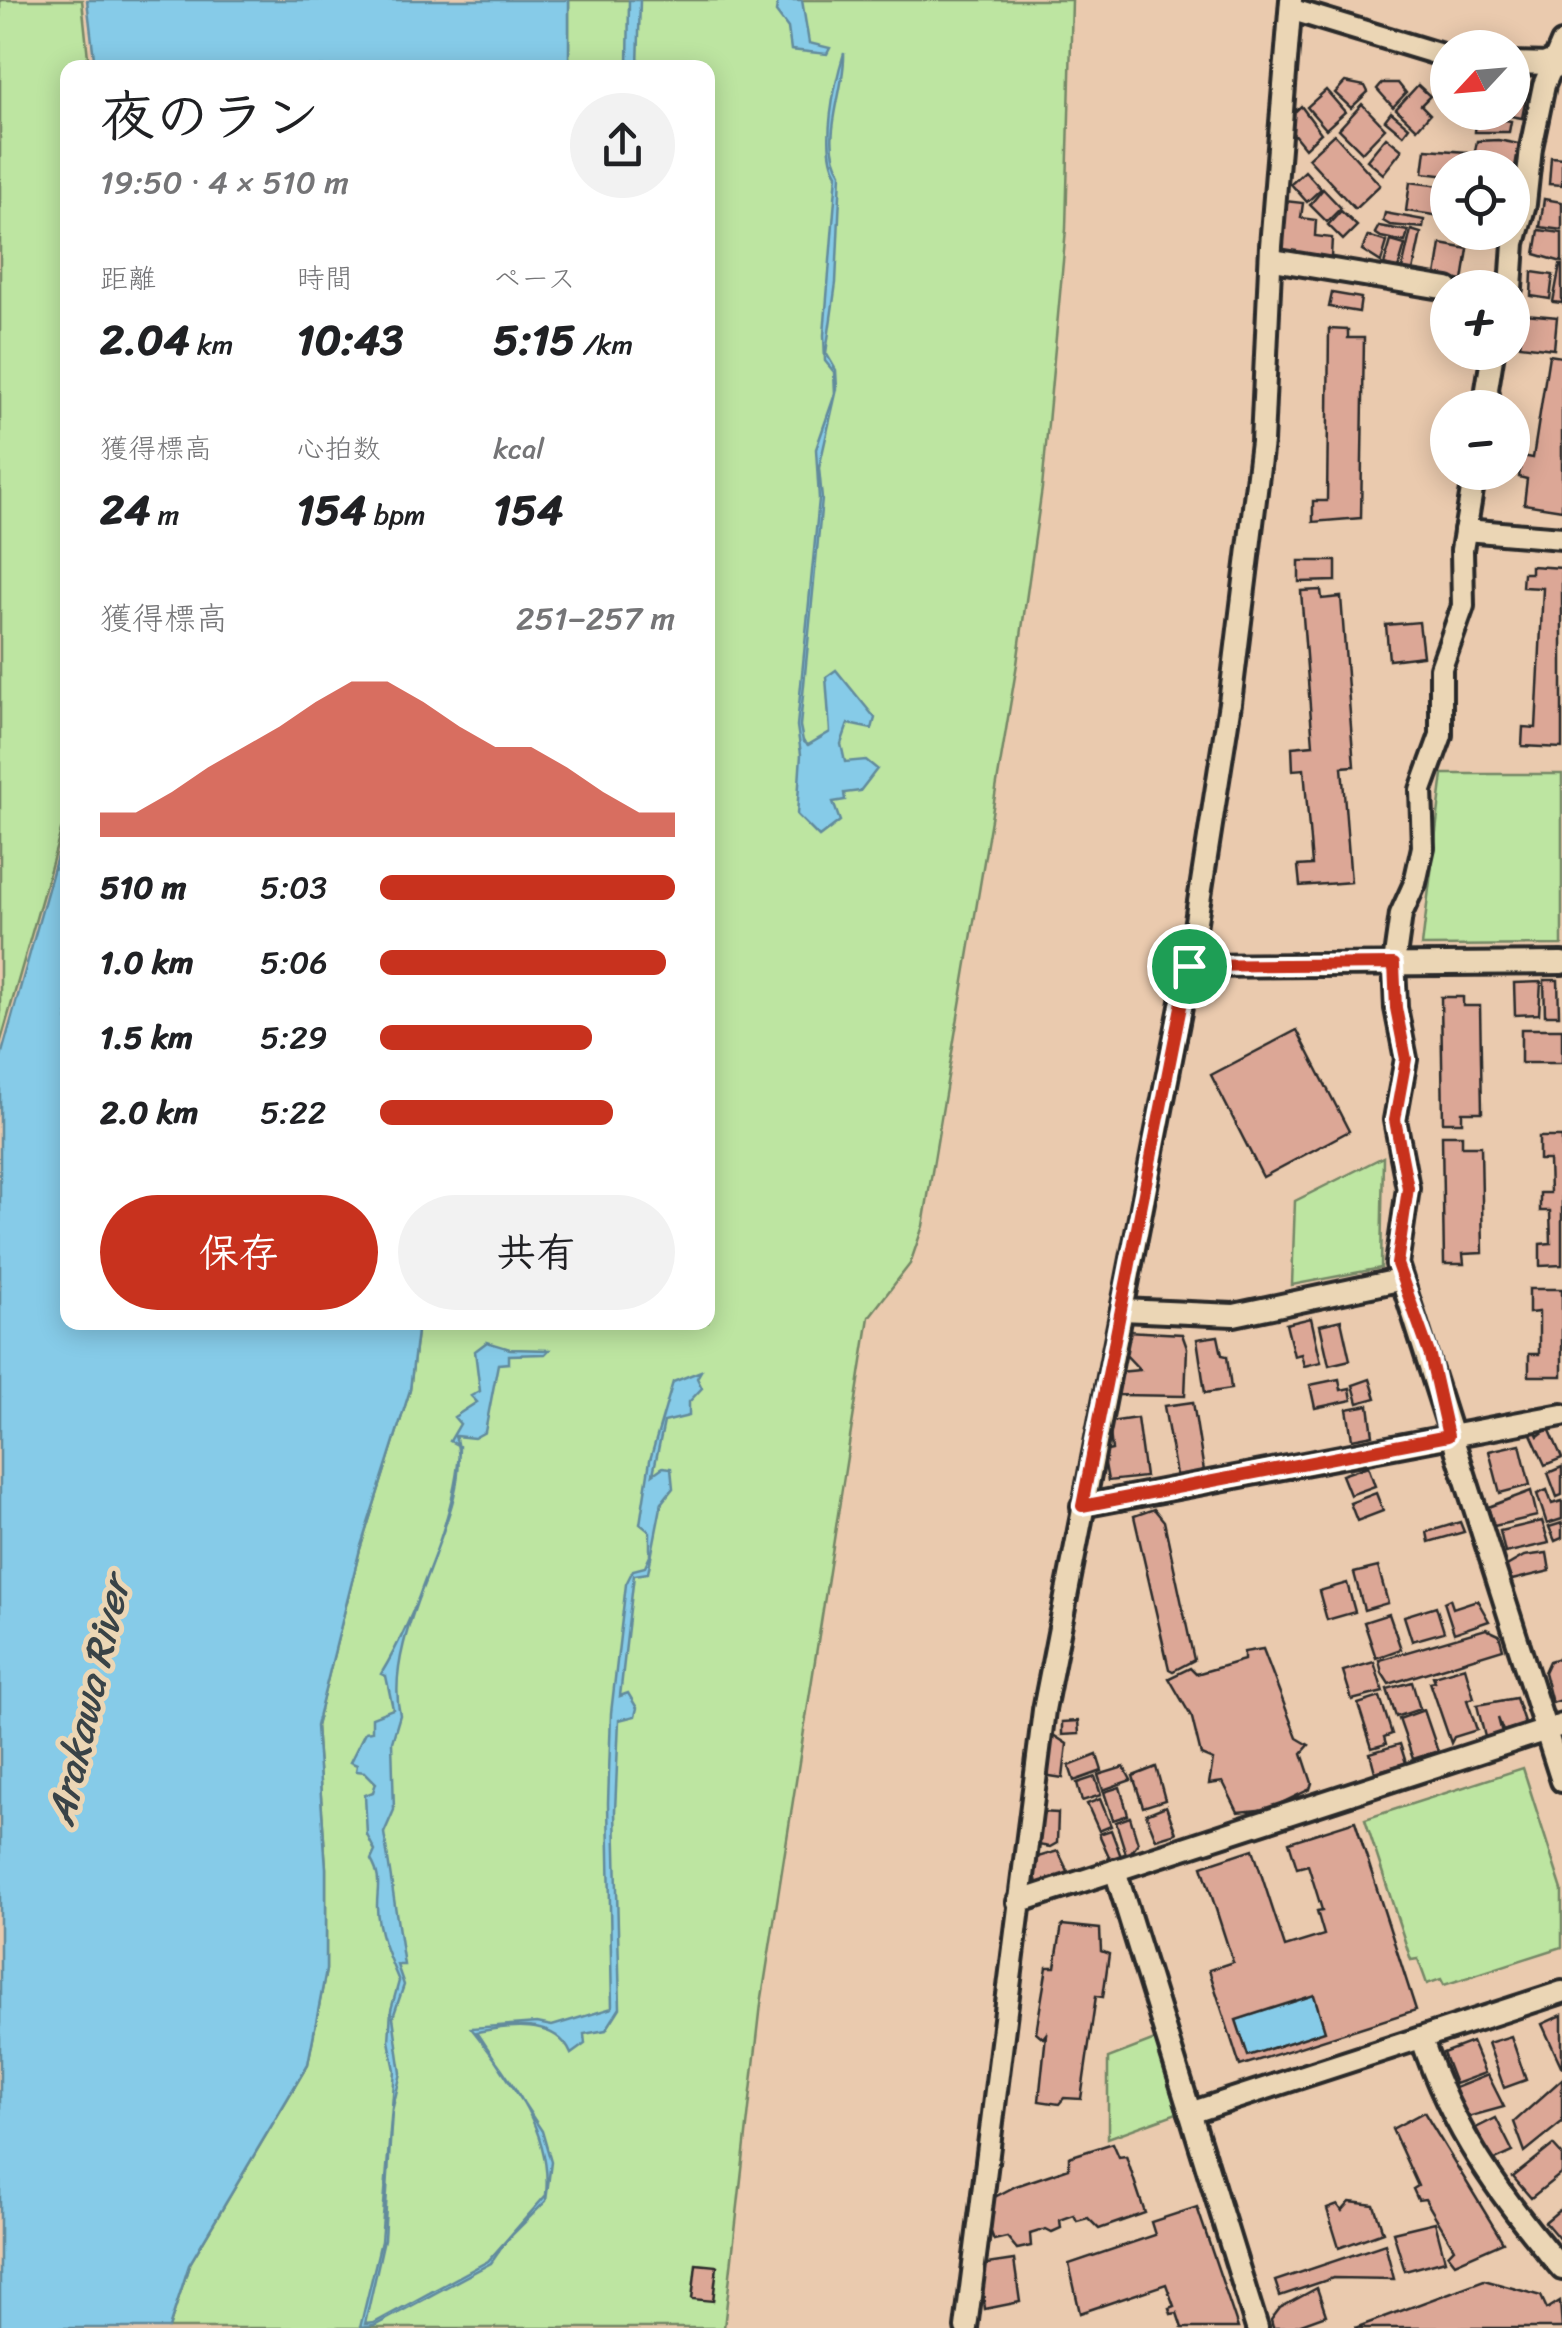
<!DOCTYPE html>
<html lang="ja">
<meta charset="utf-8">
<style>
:root{--surface:#fff;--page:#f2f2f2;--text:#202124;--muted:#757577;--accent:#c8321e}
body{margin:0;font-family:Sriracha,"Klee One",sans-serif;background:var(--page);color:var(--text);height:100vh;display:flex;flex-direction:column;font-size:38px;white-space:nowrap}
*{box-sizing:border-box;margin:0}
p{font-size:32px;color:var(--muted)}
.icon{flex:none;width:55px;height:55px;fill:none;stroke:currentColor;stroke-width:2;stroke-linecap:round;stroke-linejoin:round}
.map{position:relative;flex:1;overflow:hidden}
.drawer{position:absolute;left:60px;top:60px;width:655px;height:1270px;display:flex;flex-direction:column;background:var(--surface);border-radius:20px;box-shadow:0 5px 25px #0003}
.drawer>*{flex:none}
.needle{width:65px;rotate:244deg}
.controls{position:absolute;left:1430px;top:30px;display:grid;gap:20px}
.controls a{display:grid;place-items:center;width:100px;height:100px;border-radius:50%;background:var(--surface);box-shadow:0 5px 25px #0003;font-size:50px}
.pin{position:absolute;display:grid;place-items:center;width:85px;height:85px;color:#fff;margin:-42px;border:5px solid #fff;border-radius:50%;box-shadow:0 2px 10px #0007}
.round{display:grid;place-items:center;flex:none;width:105px;height:105px;border-radius:52px;background:var(--page)}
.headline{display:flex;align-items:center;justify-content:space-between;height:170px;padding:0 40px}
h1{font-size:55px;font-weight:700;line-height:75px}
.metrics{display:grid;grid-template-columns:repeat(3,1fr);gap:15px;height:170px;padding:10px 40px}
.metrics div{display:grid;align-content:center}
.metrics b{font-size:42px;font-weight:700}
.metrics small{font-size:28px;font-weight:400}
.metrics p{font-size:28px}
.chart{height:280px;padding:20px 40px}
.chart p{display:flex;justify-content:space-between}
.chart svg{width:100%;height:180px;margin-top:10px;fill:var(--accent);opacity:.7}
.cta{display:flex;gap:20px;margin-top:auto;padding:20px 40px}
.cta a{flex:1;height:115px;border-radius:60px;background:var(--accent);color:#fff;font-size:40px;font-weight:700;line-height:115px;text-align:center}
.cta a+a{background:var(--page);color:var(--text)}
ul{padding:0 40px;list-style:none;font-size:32px}
li{display:grid;grid-template-columns:160px 120px 1fr;align-items:center;height:75px}
li i{height:25px;border-radius:12px;background:var(--accent)}
.map>svg:first-child{display:block}
.green{fill:#bde5a1;stroke:#748866;stroke-width:2.5}
.water{fill:#86cbe8;stroke:#628b9c;stroke-width:2.5}
.building{fill:#dca796;stroke:#2b2b2b;stroke-width:2.5;fill-rule:evenodd}
.lines{fill:none;stroke-linecap:round;stroke-linejoin:round}
.minor-casing{stroke:#2b2b2b;stroke-width:28}
.tertiary-casing{stroke:#2b2b2b;stroke-width:32}
.minor{stroke:#ebd6b5;stroke-width:20}
.tertiary{stroke:#ebd6b5;stroke-width:25}
.route-casing{stroke:#fff;stroke-width:20}
.route{stroke:#c8321e;stroke-width:12}
.labels{text-anchor:middle;dominant-baseline:central;stroke-width:10;stroke-linejoin:round;paint-order:stroke}
.water-label{font-size:40px;font-style:italic;fill:#394347;stroke:#ebd6b5}
</style>
<div class="map">
<svg width="1562" height="2328" viewBox="0 0 1562 2328">
<rect width="100%" height="100%" fill="#eacaae"/>
<filter id="ink" filterUnits="userSpaceOnUse"><feTurbulence type="fractalNoise" baseFrequency=".01" numOctaves="2"/><feDisplacementMap in="SourceGraphic" scale="20" xChannelSelector="R" yChannelSelector="G"/><feConvolveMatrix kernelMatrix="1 2 1 2 8 2 1 2 1" color-interpolation-filters="sRGB"/></filter>
<g filter="url(#ink)">
<!-- green -->
<g class="green">
<polygon points="0,0 82,0 89,67 68,68 67,810 0,1044"/>
<polygon points="569,0 1072,0 1066,229 1042,488 1017,664 923,1226 910,1264 869,1317 761,2004 724,2328 169,2328 189,2265 308,2064 326,1970 326,1868 316,1726 360,1549 410,1390 418,1323 708,1322 708,68 569,67"/>
<polygon points="1443,774 1562,774 1562,945 1422,946"/>
<polygon points="1383,1157 1381,1268 1292,1285 1295,1201"/>
<polygon points="1523,1768 1562,1890 1562,1947 1444,1985 1441,1979 1427,1984 1418,1959 1411,1960 1365,1819"/>
<polygon points="1155,2040 1177,2113 1108,2138 1108,2058"/>
</g>
<!-- water -->
<g class="water">
<polygon points="87,0 569,0 569,67 95,67"/>
<polygon points="629,0 640,0 638,67 628,67"/>
<polygon points="778,0 802,0 809,43 830,48 827,54 791,50 788,28 776,12"/>
<path d="M844 53C846 89 819 140 841 173L836 283 826 353 836 370 837 389 819 468 822 499 800 726 803 741 808 745 830 732 826 677 836 670 875 718 872 729 848 724 841 744 845 762 866 760 877 769 860 791 844 793 845 800 833 802 840 821 819 837 797 815 801 754 797 726 819 499 816 449 835 394 834 372 825 361 824 335 837 174C820 148 835 82 844 53Z"/>
<polygon points="67,821 68,1322 418,1323 410,1390 360,1549 316,1726 326,1868 326,1970 308,2064 189,2265 169,2328 0,2328 0,1060"/>
<path d="M487 1342 510 1349 549 1350 545 1354 509 1355V1363L498 1364 485 1432 474 1438 455 1436C479 1507 380 1628 400 1715L392 1742 394 1810 384 1833 404 1965H397L404 1985 393 2017 401 2073 392 2111 384 2239 365 2324 374 2323 488 2261 546 2195C553 2131 508 2076 471 2028L537 2023 552 2026 612 2008 608 1803 611 1713 626 1584 633 1570 645 1567 650 1556V1532L640 1524 650 1460 673 1382 701 1371 697 1378 702 1388 689 1402V1416L664 1422 653 1474 663 1467 671 1468 673 1488 662 1502 648 1573 634 1575 620 1696 628 1693 637 1708 635 1716 619 1720 615 1811 620 2008 606 2030 584 2034 585 2044 571 2054C556 2018 507 2026 477 2032L542 2131 551 2162 546 2201 507 2240 491 2263 374 2326 360 2328 381 2241 395 2070 389 2041 391 2010 399 1981C389 1958 377 1931 377 1906 377 1887 382 1879 371 1860L375 1851 367 1835 365 1795 373 1792 376 1783 365 1772 356 1771 357 1765 350 1762 365 1732 372 1731V1717L393 1709 386 1676 381 1674C412 1623 459 1507 459 1446L450 1441 460 1424 454 1417 477 1402 471 1396 480 1391 475 1351Z"/>
<polygon points="1314,1995 1325,2031 1248,2056 1236,2020"/>
</g>
<!-- building -->
<g class="building">
<polygon points="1345,82 1365,86 1368,92 1351,108 1335,93"/>
<polygon points="1382,83 1398,83 1406,93 1393,107 1377,89"/>
<polygon points="1418,85 1430,96 1421,105 1430,114 1417,129 1396,109"/>
<polygon points="1326,90 1345,112 1326,129 1307,107"/>
<polygon points="1512,90 1527,92 1522,118 1488,112 1512,112"/>
<polygon points="1362,104 1385,128 1362,152 1339,129"/>
<polygon points="1301,106 1321,133 1305,148 1284,122"/>
<polygon points="1391,112 1409,127 1403,135 1385,120"/>
<polygon points="1476,115 1511,121 1509,132 1475,132"/>
<polygon points="1334,134 1380,185 1355,209 1308,158"/>
<polygon points="1386,137 1402,150 1383,174 1367,160"/>
<polygon points="1498,140 1519,144 1514,173 1512,168 1472,166 1477,141"/>
<polygon points="1426,149 1467,152 1464,168 1448,168 1448,176 1423,173"/>
<polygon points="1551,157 1562,158 1562,185 1549,184"/>
<polygon points="1305,171 1321,189 1307,202 1291,184"/>
<polygon points="1410,182 1448,187 1448,217 1406,211"/>
<polygon points="1323,189 1341,208 1327,222 1310,205"/>
<polygon points="1544,199 1562,202 1562,230 1540,227"/>
<polygon points="1285,201 1303,203 1301,218 1316,220 1315,236 1332,238 1331,257 1280,251"/>
<polygon points="1341,211 1357,226 1343,240 1328,225"/>
<polygon points="1385,213 1424,220 1423,228 1390,225 1383,221"/>
<polygon points="1379,226 1408,231 1405,242 1381,237 1375,233"/>
<polygon points="1411,230 1421,233 1413,271 1402,269"/>
<polygon points="1539,230 1562,233 1562,262 1535,254"/>
<polygon points="1368,236 1387,242 1381,262 1362,250"/>
<polygon points="1391,241 1405,245 1398,269 1384,265"/>
<polygon points="1441,244 1468,249 1463,281 1436,276"/>
<polygon points="1560,265 1562,265 1562,303 1553,302"/>
<polygon points="1532,272 1553,275 1550,299 1531,296"/>
<polygon points="1332,293 1361,298 1359,312 1329,307"/>
<polygon points="1525,314 1557,317 1554,349 1520,345"/>
<polygon points="1329,329 1348,330 1348,338 1364,338 1361,518 1313,522 1313,501 1327,501"/>
<polygon points="1549,355 1562,357 1562,510 1524,504 1527,479 1519,477 1522,456 1533,458"/>
<polygon points="1299,561 1336,561 1336,581 1299,582"/>
<polygon points="1531,566 1562,568 1562,748 1522,746 1523,727 1536,728 1543,588 1522,587 1523,573 1531,573"/>
<polygon points="1321,590 1322,599 1341,597 1354,766 1342,767 1351,882 1300,886 1298,866 1312,865 1304,769 1293,770 1292,747 1313,745 1301,591"/>
<polygon points="1419,622 1423,656 1389,660 1386,625"/>
<polygon points="1544,980 1558,980 1559,1015 1545,1015"/>
<polygon points="1541,982 1539,1014 1515,1015 1514,983"/>
<polygon points="1441,997 1463,997 1463,1006 1480,1006 1482,1112 1462,1112 1462,1122 1443,1122"/>
<rect x="1521" y="1029" width="41" height="34"/>
<polygon points="1297,1030 1349,1131 1263,1177 1211,1075"/>
<polygon points="1442,1135 1462,1135 1462,1146 1481,1146 1483,1253 1463,1254 1464,1264 1444,1264"/>
<polygon points="1539,1137 1562,1137 1562,1265 1540,1266 1540,1244 1551,1243 1550,1211 1540,1211 1540,1193 1550,1193 1549,1160 1539,1160"/>
<polygon points="1529,1289 1562,1289 1562,1376 1529,1376 1529,1354 1539,1354 1539,1312 1529,1313"/>
<polygon points="1311,1318 1321,1362 1304,1366 1301,1354 1294,1356 1286,1324"/>
<polygon points="1341,1320 1350,1360 1329,1365 1320,1325"/>
<polygon points="1126,1331 1182,1334 1187,1348 1185,1396 1118,1395 1119,1372 1140,1370 1124,1353"/>
<polygon points="1218,1336 1222,1355 1227,1356 1231,1389 1205,1393 1197,1339"/>
<polygon points="1339,1379 1341,1390 1350,1388 1352,1400 1315,1408 1310,1385"/>
<polygon points="1370,1379 1376,1398 1358,1403 1353,1385"/>
<polygon points="1193,1402 1204,1471 1176,1475 1164,1406"/>
<polygon points="1369,1405 1373,1435 1352,1439 1347,1409"/>
<polygon points="1137,1418 1145,1477 1108,1481 1103,1452 1112,1450 1109,1422"/>
<polygon points="1549,1428 1562,1458 1545,1465 1530,1432 1535,1430 1538,1436"/>
<polygon points="1520,1444 1530,1485 1500,1493 1489,1451"/>
<polygon points="1368,1466 1375,1486 1350,1495 1342,1475"/>
<polygon points="1562,1467 1562,1495 1557,1497 1548,1473"/>
<polygon points="1547,1490 1552,1504 1562,1501 1562,1519 1547,1524 1537,1494"/>
<polygon points="1531,1491 1537,1516 1494,1526 1488,1507"/>
<polygon points="1376,1493 1383,1511 1357,1521 1350,1503"/>
<polygon points="1154,1509 1164,1521 1194,1660 1173,1671 1169,1669 1134,1516"/>
<polygon points="1542,1521 1549,1543 1505,1553 1500,1531"/>
<polygon points="1460,1522 1464,1532 1429,1542 1427,1532"/>
<polygon points="1562,1523 1562,1538 1555,1541 1549,1527"/>
<polygon points="1547,1553 1550,1571 1512,1580 1505,1567 1524,1556"/>
<polygon points="1378,1567 1388,1603 1364,1610 1354,1573"/>
<polygon points="1347,1583 1355,1612 1327,1620 1319,1591"/>
<polygon points="1450,1599 1453,1608 1477,1600 1489,1621 1454,1633 1444,1602"/>
<polygon points="1436,1606 1444,1632 1412,1641 1404,1616"/>
<polygon points="1389,1614 1401,1649 1376,1658 1364,1622"/>
<polygon points="1486,1629 1499,1635 1503,1649 1389,1684 1382,1673 1379,1660"/>
<polygon points="1263,1649 1297,1738 1309,1745 1302,1753 1312,1783 1310,1789 1269,1809 1238,1812 1223,1782 1209,1784 1213,1760 1201,1755 1192,1718 1169,1678 1190,1668 1196,1674 1244,1660 1244,1652"/>
<polygon points="1562,1657 1562,1700 1552,1703 1544,1672 1549,1661"/>
<polygon points="1374,1662 1383,1692 1352,1700 1343,1671"/>
<polygon points="1465,1667 1474,1698 1467,1700 1477,1730 1454,1737 1451,1743 1430,1682 1435,1681 1433,1676"/>
<polygon points="1412,1682 1420,1709 1396,1717 1387,1689"/>
<polygon points="1380,1697 1392,1734 1384,1737 1386,1744 1372,1748 1358,1704"/>
<polygon points="1516,1698 1525,1725 1503,1731 1498,1718 1502,1733 1485,1737 1477,1705"/>
<polygon points="1424,1710 1438,1751 1413,1759 1399,1719"/>
<polygon points="1078,1721 1079,1734 1062,1735 1062,1722"/>
<polygon points="1050,1733 1067,1744 1063,1778 1043,1775"/>
<polygon points="1400,1744 1406,1763 1375,1772 1370,1753"/>
<polygon points="1097,1755 1102,1771 1074,1781 1069,1766"/>
<polygon points="1124,1767 1131,1780 1103,1790 1098,1775"/>
<polygon points="1156,1767 1165,1800 1143,1807 1133,1776"/>
<polygon points="1095,1777 1101,1795 1082,1801 1077,1783"/>
<polygon points="1120,1787 1128,1815 1113,1820 1104,1792"/>
<polygon points="1100,1799 1111,1826 1099,1831 1087,1804"/>
<polygon points="1166,1806 1176,1833 1156,1839 1146,1814"/>
<polygon points="1039,1812 1058,1813 1057,1843 1050,1847 1032,1844"/>
<polygon points="1130,1817 1138,1843 1127,1857 1116,1822"/>
<path d="M1355 1821 1416 2010 1240 2066 1209 1970 1233 1962 1202 1866 1253 1849 1285 1947 1324 1935 1317 1911 1322 1910 1308 1865 1297 1868 1289 1842ZM1314 1995 1325 2031 1248 2056 1236 2020Z"/>
<polygon points="1111,1830 1122,1859 1111,1861 1099,1834"/>
<polygon points="1058,1851 1069,1874 1037,1883 1031,1859"/>
<polygon points="1062,1925 1100,1929 1101,1951 1109,1954 1103,1997 1096,1996 1081,2099 1064,2098 1059,2104 1039,2101 1046,2034 1043,2038 1036,2032 1047,1967 1055,1967"/>
<polygon points="1562,2015 1562,2068 1542,2024"/>
<polygon points="1511,2036 1526,2080 1504,2088 1488,2043"/>
<polygon points="1472,2042 1485,2073 1455,2084 1443,2053"/>
<polygon points="1488,2075 1504,2107 1464,2118 1455,2088"/>
<polygon points="1562,2079 1562,2122 1525,2152 1514,2122"/>
<polygon points="1424,2112 1503,2242 1455,2263 1448,2254 1454,2248 1425,2199 1418,2200 1413,2189 1418,2186 1392,2129"/>
<polygon points="1496,2118 1513,2152 1493,2161 1476,2128"/>
<polygon points="1113,2143 1119,2157 1126,2156 1145,2213 1099,2229 1088,2218 1077,2221 1074,2215 1060,2220 1061,2228 1052,2232 1046,2229 1030,2234 1031,2246 1017,2249 1007,2237 994,2240 986,2219 989,2200 1016,2186 1069,2168 1069,2157"/>
<polygon points="1553,2145 1562,2155 1562,2173 1531,2198 1513,2177"/>
<polygon points="1350,2202 1374,2205 1383,2232 1339,2248 1327,2209 1338,2205 1342,2211"/>
<polygon points="1197,2207 1238,2328 1182,2328 1177,2313 1171,2314 1169,2308 1174,2306 1166,2284 1080,2313 1069,2264 1155,2235 1151,2222"/>
<polygon points="1562,2208 1562,2240 1561,2241 1545,2222"/>
<polygon points="1435,2222 1445,2260 1405,2271 1393,2232"/>
<polygon points="1385,2244 1394,2279 1333,2278 1280,2296 1275,2281"/>
<polygon points="1014,2260 1020,2302 985,2309 980,2265"/>
<polygon points="696,2264 717,2266 713,2301 692,2299"/>
<polygon points="1484,2280 1541,2296 1547,2309 1560,2301 1562,2328 1355,2328"/>
<polygon points="1317,2288 1326,2315 1290,2328 1273,2328 1271,2320 1280,2308"/>
</g>
<g class="lines">
<defs>
<g id="minor">
<polyline points="1293,10 1448,57"/>
<polyline points="1512,63 1550,64"/>
<polyline points="1273,260 1448,289"/>
<polyline points="1511,288 1514,243 1525,204 1531,148 1544,85 1562,43"/>
<polyline points="1490,408 1487,389 1493,352"/>
<polyline points="1475,472 1462,550 1463,606 1441,668 1441,735 1421,790 1423,847 1415,883 1401,914 1394,964 1396,1008 1406,1059 1395,1120 1408,1188 1397,1264 1562,1781"/>
<polyline points="1465,530 1562,538"/>
<polyline points="1189,966 1562,963"/>
<polyline points="1122,1310 1234,1315 1399,1280"/>
<polyline points="1082,1506 1562,1415"/>
<polyline points="1115,1870 1257,2328"/>
<polyline points="1018,1902 1562,1725"/>
<path d="M1422 2039C1451 2128 1501 2198 1562 2269"/>
<polyline points="1190,2113 1562,1992"/>
<polyline points="966,2328 1044,1710 1189,966 1230,703 1262,442 1271,246 1291,0"/>
</g>
<polyline id="tertiary" points="1550,64 1562,64"/>
</defs>
<!-- minor casing -->
<use href="#minor" class="minor-casing"/>
<!-- tertiary casing -->
<use href="#tertiary" class="tertiary-casing"/>
<!-- minor -->
<use href="#minor" class="minor"/>
<!-- tertiary -->
<use href="#tertiary" class="tertiary"/>
</g>
</g>
<g class="lines" filter="url(#ink)">
<defs>
<polygon id="route" points="1394,964 1396,1008 1406,1059 1395,1120 1408,1188 1397,1264 1430,1356 1448,1436 1082,1506 1189,966"/>
</defs>
<!-- route casing -->
<use href="#route" class="route-casing"/>
<!-- route -->
<use href="#route" class="route"/>
</g>
<g class="labels">
<!-- water labels -->
<g class="water-label">
<text transform="translate(88 1701) rotate(-77)">Arakawa River</text>
</g>
</g>
</svg>
<div class="controls">
<a><svg class="needle" viewBox="-14 -14 28 28"><path d="M0-13l5 13h-10z" fill="#e53935"/><path d="M0 13l5-13h-10z" fill="#757577"/></svg></a>
<a><svg class="icon" aria-label="locate" viewBox="0 0 24 24"><circle cx="12" cy="12" r="6"/><path d="M12 2v4M12 18v4M2 12h4M18 12h4"/></svg></a>
<a>+</a>
<a>−</a>
</div>
<div class="pin" style="left:1189px;top:966px;background:#1e9e55"><svg class="icon" aria-label="arrive" viewBox="0 0 24 24"><path d="M6 21V4h12l-3 4 3 4H6"/></svg></div>
<section class="drawer">
<div class="headline"><div><h1>夜のラン</h1><p>19:50 · 4 × 510 m</p></div><a class="round"><svg class="icon" aria-label="share" viewBox="0 0 24 24"><path d="M12 15V3M7 8l5-5 5 5M5 13v7h14v-7"/></svg></a></div>
<div class="metrics">
<div><p>距離</p><b>2.04<small> km</small></b></div>
<div><p>時間</p><b>10:43</b></div>
<div><p>ペース</p><b>5:15<small> /km</small></b></div>
</div>
<div class="metrics">
<div><p>獲得標高</p><b>24<small> m</small></b></div>
<div><p>心拍数</p><b>154<small> bpm</small></b></div>
<div><p>kcal</p><b>154</b></div>
</div>
<div class="chart"><p><span>獲得標高</span>251–257 m</p>
<svg viewBox="0 0 160 44" preserveAspectRatio="none"><path d="M0 44V38L10 38L20 33L30 27L40 22L50 17L60 11L70 6L80 6L90 11L100 17L110 22L120 22L130 27L140 33L150 38L160 38V44z"/></svg>
</div>
<ul>
<li><b>510 m</b>5:03<i style="width:100%"></i></li>
<li><b>1.0 km</b>5:06<i style="width:97%"></i></li>
<li><b>1.5 km</b>5:29<i style="width:72%"></i></li>
<li><b>2.0 km</b>5:22<i style="width:79%"></i></li>
</ul>
<div class="cta"><a>保存</a><a>共有</a></div>
</section>
</div>
